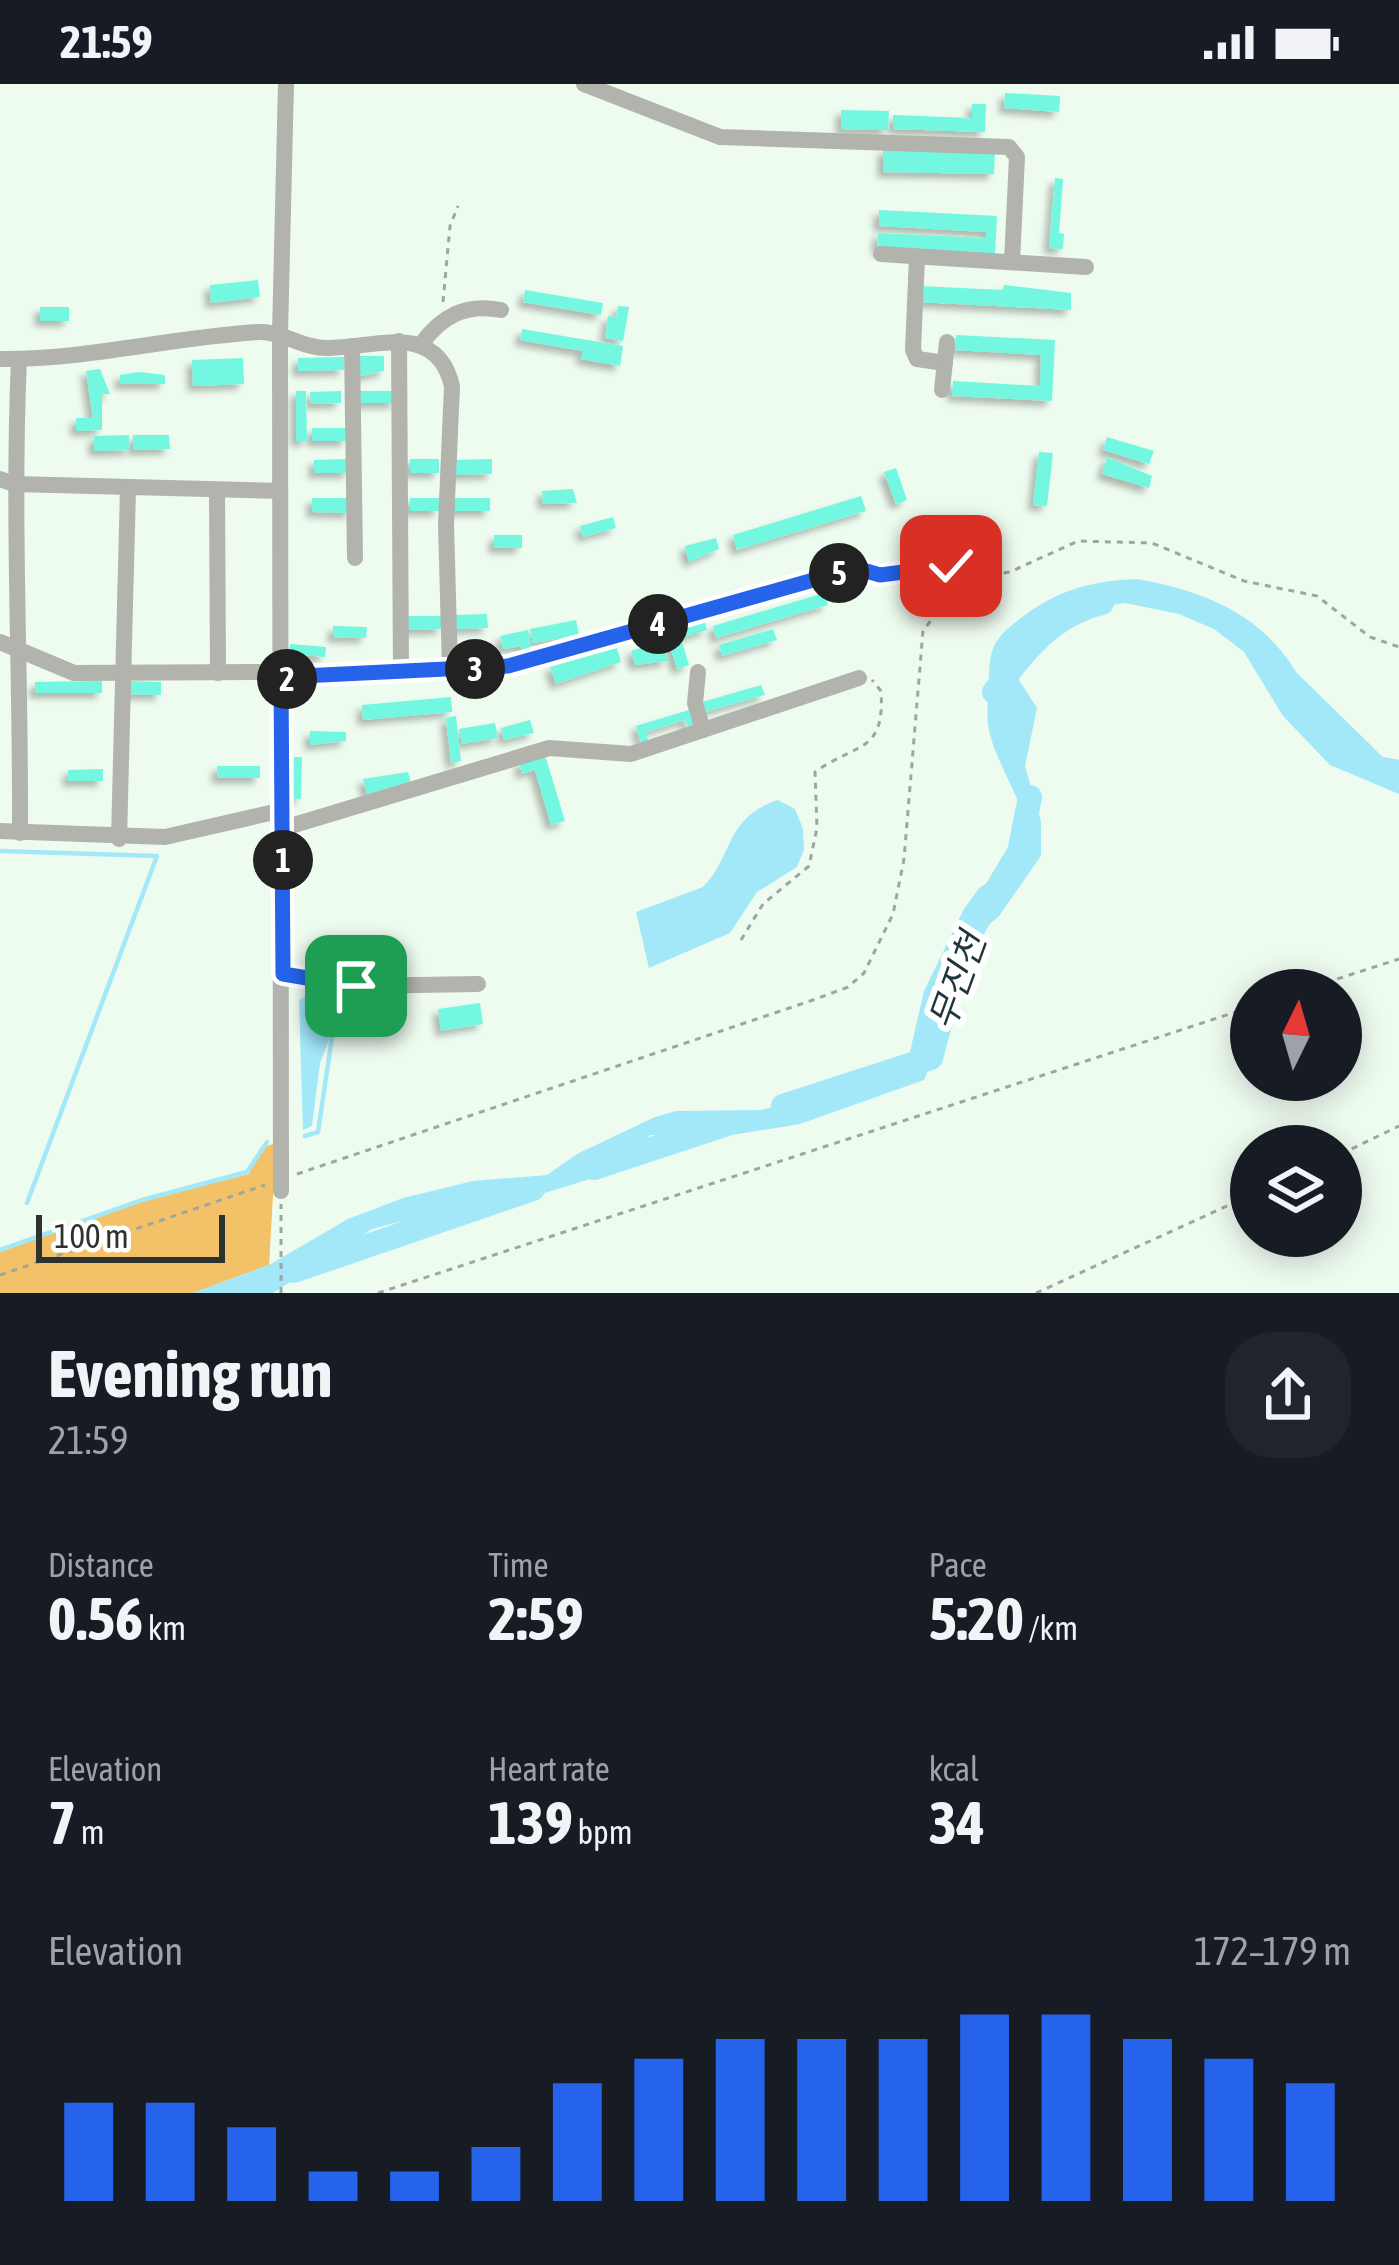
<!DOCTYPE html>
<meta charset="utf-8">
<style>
:root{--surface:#171b24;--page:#20242c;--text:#f1f3f6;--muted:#9ea1a6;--accent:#2563eb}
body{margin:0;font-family:"Asap Condensed","Noto Sans KR",sans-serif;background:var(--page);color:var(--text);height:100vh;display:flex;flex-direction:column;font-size:45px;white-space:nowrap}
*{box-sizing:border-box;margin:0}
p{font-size:39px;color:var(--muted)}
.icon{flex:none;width:66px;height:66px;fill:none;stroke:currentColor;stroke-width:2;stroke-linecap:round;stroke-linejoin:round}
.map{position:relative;height:1209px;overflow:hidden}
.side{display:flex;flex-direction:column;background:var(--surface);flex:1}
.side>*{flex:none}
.needle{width:78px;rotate:5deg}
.buttons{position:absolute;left:1230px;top:885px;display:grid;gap:24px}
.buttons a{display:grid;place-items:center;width:132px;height:132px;border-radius:50%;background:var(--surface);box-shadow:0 6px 30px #0003;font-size:60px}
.scale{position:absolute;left:36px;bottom:30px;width:189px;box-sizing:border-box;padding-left:12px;border:6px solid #2d322e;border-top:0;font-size:33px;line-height:42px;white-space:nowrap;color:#2d322e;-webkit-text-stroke:9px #fff;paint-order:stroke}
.pin{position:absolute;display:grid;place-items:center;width:102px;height:102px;color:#fff;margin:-51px;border-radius:24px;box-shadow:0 6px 18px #0006}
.km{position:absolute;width:60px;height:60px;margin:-30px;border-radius:50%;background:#222;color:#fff;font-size:33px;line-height:60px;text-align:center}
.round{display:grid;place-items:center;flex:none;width:126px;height:126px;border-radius:48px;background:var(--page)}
.headline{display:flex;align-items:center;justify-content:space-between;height:204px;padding:0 48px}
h1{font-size:66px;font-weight:700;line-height:90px}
.metrics{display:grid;grid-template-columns:repeat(3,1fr);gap:18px;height:204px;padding:12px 48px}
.metrics div{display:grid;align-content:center}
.metrics b{font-size:60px;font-weight:700}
.metrics small{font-size:33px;font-weight:400}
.metrics p{font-size:33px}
.chart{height:336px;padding:24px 48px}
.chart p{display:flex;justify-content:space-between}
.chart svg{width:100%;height:216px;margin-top:12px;stroke:var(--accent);stroke-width:6}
.status{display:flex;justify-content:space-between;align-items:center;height:84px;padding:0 60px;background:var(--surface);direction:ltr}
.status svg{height:33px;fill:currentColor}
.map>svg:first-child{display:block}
.green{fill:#f2c168}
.water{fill:#a3e8f9}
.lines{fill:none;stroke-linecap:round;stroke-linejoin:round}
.stream{stroke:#a3e8f9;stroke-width:4.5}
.river{stroke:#a3e8f9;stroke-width:24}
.building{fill:#73f7e1;filter:url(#shadow)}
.path{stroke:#9ea79f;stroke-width:3;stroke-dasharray:6 6;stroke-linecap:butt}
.minor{stroke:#b2b3ad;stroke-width:16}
.route-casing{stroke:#fff;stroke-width:24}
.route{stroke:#2563eb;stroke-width:15}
.labels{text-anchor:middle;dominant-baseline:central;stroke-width:12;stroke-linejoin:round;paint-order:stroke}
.water-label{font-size:36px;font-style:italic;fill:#1f363b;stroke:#fff}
</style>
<div class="status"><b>21:59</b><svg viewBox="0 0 49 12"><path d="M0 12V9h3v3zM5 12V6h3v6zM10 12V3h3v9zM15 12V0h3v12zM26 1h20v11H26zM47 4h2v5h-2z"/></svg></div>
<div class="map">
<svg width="1399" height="1209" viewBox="0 0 1399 1209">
<defs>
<filter id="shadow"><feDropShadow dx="-5.5" dy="5.5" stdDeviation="3" flood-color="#0004"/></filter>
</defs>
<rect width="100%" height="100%" fill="#eefbef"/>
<!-- green -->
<polygon class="green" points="276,1059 269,1181 193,1209 0,1209 0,1168 143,1117 249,1090 260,1064"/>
<!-- water -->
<g class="water">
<path d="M1137 495C1188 504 1241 521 1276 561 1333 624 1290 657 1399 686V710L1330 681 1283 632 1244 568 1214 545 1179 530 1125 519 1052 531 1029 548 1010 582 1037 624 1025 682 1041 737V772L999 832 954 871 940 891 934 908 936 968 924 996 800 1040 732 1051H650L603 1091 535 1112 467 1120 372 1145 273 1209H193L269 1181 348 1135 403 1114 473 1097 547 1091 577 1070 655 1033 676 1027 761 1026 906 985 924 907 964 825 979 804 1025 776C1037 734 1002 693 991 654 985 635 988 618 989 599 989 562 994 554 1025 531 1060 505 1093 497 1137 495Z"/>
<path d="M778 716 795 725 803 745 804 766 797 783 757 808 730 849 649 884 636 828 703 803C734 772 724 734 778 716Z"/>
<polygon points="308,911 344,917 320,979 312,1042 303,1046 299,916"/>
</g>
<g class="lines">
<!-- stream -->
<g class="stream">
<polyline points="0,767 157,772 27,1119"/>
<polyline points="305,1052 318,1048 332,953 352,918 344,917"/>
<polyline points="0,1166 142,1116 247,1088 267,1058"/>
</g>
<!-- river -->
<g class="river">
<polyline points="1283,592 1377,684 1399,688"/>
<path d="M994 608C1024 568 1051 531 1102 519"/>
<polyline points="783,1022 931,974 959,868 1019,768 1030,713"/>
<polyline points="594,1084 727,1040"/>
<polyline points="294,1187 533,1105"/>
</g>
</g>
<!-- building -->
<g class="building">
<polygon points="1005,9 1060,12 1059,28 1004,24"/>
<polygon points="972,20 986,20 985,48 893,45 893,31 972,34"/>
<polygon points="841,26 889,27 888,46 841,45"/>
<polygon points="883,65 995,68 994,90 883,88"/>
<polygon points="1055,94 1063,95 1059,149 1064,150 1063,165 1049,164"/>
<polygon points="879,126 997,132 995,171 877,166 878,149 986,154 986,148 879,142"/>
<polygon points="258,196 260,213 211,219 210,201"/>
<polygon points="1004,201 1071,209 1071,226 918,218 919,202 1003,206"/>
<polygon points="525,206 603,219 601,231 523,218"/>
<polygon points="618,222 629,223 623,257 605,254 608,232 616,233"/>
<rect x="40" y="223" width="29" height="14"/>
<polygon points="522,245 623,262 620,282 581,275 583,267 520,256"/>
<polygon points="956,251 1055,256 1052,317 952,312 953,297 1040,302 1041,271 955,266"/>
<polygon points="355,272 384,272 384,287 356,293"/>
<polygon points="344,273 344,286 298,287 298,274"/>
<polygon points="243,274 244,300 193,302 192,276"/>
<polygon points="100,285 110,310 102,310 102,346 76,347 76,334 93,334 86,287"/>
<polygon points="139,288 165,291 165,300 120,300 120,291"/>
<polygon points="296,307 306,307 307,357 296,357"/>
<polygon points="341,307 341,319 311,320 310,308"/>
<polygon points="357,307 395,307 396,319 357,319"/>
<rect x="312" y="344" width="35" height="13"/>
<polygon points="129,351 130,366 94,367 94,352"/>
<polygon points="133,351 169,351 170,365 133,366"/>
<polygon points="1107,353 1154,367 1149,380 1103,366"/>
<polygon points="1039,368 1053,369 1047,422 1033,421"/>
<polygon points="1107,373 1152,392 1149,404 1102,390"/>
<polygon points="349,375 349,389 314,389 314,376"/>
<rect x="410" y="375" width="29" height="14"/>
<polygon points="492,375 492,390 452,391 452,376"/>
<polygon points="896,384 907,416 896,420 884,388"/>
<polygon points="573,405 577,419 543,420 542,407"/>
<polygon points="861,412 866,427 737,466 733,451"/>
<polygon points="312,414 351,414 351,429 312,428"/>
<rect x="410" y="414" width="29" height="13"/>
<rect x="452" y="414" width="38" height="13"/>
<polygon points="613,433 616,444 583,453 580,442"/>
<rect x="494" y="451" width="28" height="13"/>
<polygon points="716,454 719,465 689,478 685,462"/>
<polygon points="824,509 828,521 716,554 713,542"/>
<polygon points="487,530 488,544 454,545 453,531"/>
<polygon points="407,532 442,532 442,545 407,546"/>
<polygon points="704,534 707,546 681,554 689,581 677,585 665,546"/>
<polygon points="576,536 579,551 533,559 530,545"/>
<polygon points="333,542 367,543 366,554 333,553"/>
<polygon points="773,545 777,556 722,572 719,561"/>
<polygon points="528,546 533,571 523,573 521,562 503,565 500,552"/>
<polygon points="663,557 668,577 635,581 631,567"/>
<polygon points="290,560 326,563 325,573 289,570"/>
<polygon points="617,564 621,578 556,600 550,583"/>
<polygon points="102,597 102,609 35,609 35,598"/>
<polygon points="128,597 161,598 161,611 127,610"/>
<polygon points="761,601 765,611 702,629 699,619"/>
<polygon points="451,613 452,628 363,636 362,621"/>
<polygon points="689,626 694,641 688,643 685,636 646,648 649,659 642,661 636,642"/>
<polygon points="456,632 461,677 451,679 446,634"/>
<polygon points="530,636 534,649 504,656 501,644"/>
<polygon points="495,639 498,654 462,660 459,645"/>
<polygon points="310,647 346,648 346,657 310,661"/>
<polygon points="545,671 565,737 551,741 535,686 522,690 519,679"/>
<polygon points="294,673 302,673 301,715 290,714"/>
<rect x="217" y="682" width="43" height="12"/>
<polygon points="103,685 103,697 68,697 68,686"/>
<polygon points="408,688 411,698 367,710 363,695"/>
<polygon points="480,919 483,940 441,947 438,925"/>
</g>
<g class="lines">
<!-- path -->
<g class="path">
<polyline points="443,218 450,142 458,122"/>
<polyline points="980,493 1010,488 1078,457 1152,459 1244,497 1317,512 1370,553 1399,563"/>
<path d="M741 856 763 820 809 782 817 744 815 688C857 658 885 670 881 607L872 596"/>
<polyline points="1303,906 1399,875"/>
<polyline points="1341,1070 1399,1042"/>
<polyline points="297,1090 813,916 848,903 864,889 893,830 904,775 923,547 956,503"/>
<polyline points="0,1191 265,1101"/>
<polyline points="281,1209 281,1120"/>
<polyline points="378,1209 1251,923"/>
<polyline points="1036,1209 1251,1111"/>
</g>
<!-- minor -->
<g class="minor">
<polyline points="584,0 720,53 1009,63 1017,73 1012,178"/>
<polyline points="881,170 1086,183"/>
<polyline points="917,173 913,266 917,275 945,279"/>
<polyline points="399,257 401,589"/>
<path d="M422 259C442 232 466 219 501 226"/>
<polyline points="352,262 355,474"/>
<path d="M0 275C87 276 172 253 258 248 283 247 303 265 329 264 378 263 437 238 452 302L446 440 450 587"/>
<path d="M19 275C12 433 21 591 20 749"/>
<polyline points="942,306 947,258"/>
<polyline points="0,395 14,400 280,407"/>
<polyline points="217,406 218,589"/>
<path d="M0 558 74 589 269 588 290 597 508 582 856 484C893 495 934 467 965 494"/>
<polyline points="698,588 695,619 703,646"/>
<polyline points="284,744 549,664 631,670 859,594"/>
<polyline points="0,747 165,753 283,726"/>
<polyline points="119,755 128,404"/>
<polyline points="283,890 356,902 478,900"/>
<polyline points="281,1107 280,250 286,0"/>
</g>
</g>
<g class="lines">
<defs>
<polyline id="route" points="356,902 283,890 281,593 508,582 856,484 880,491 951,482"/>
</defs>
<!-- route casing -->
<use href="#route" class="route-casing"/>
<!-- route -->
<use href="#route" class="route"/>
</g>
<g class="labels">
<!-- water labels -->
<g class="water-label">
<text transform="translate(957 897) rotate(-70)">무진천</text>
</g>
</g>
</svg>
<div class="buttons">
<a><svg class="needle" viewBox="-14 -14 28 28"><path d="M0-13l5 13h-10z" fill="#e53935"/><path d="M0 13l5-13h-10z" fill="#9ea1a6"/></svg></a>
<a><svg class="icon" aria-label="layers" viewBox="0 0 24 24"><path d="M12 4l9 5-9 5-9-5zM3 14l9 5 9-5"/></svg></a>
</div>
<div class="scale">100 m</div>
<div class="pin" style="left:356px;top:902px;background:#1e9e55"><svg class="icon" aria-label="arrive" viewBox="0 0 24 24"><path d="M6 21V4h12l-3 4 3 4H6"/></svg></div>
<div class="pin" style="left:951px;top:482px;background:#d93025"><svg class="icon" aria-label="check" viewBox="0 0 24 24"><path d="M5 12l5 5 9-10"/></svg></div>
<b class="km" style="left:283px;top:776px">1</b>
<b class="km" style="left:287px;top:595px">2</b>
<b class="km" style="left:475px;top:585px">3</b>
<b class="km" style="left:658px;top:540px">4</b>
<b class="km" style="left:839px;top:489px">5</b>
</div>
<section class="side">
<div class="headline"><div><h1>Evening run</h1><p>21:59</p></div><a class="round"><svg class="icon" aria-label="share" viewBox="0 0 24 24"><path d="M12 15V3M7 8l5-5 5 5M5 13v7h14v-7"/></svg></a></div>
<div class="metrics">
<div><p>Distance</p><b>0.56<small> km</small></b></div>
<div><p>Time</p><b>2:59</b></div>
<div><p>Pace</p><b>5:20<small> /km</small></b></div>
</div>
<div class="metrics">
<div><p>Elevation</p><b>7<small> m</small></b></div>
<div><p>Heart rate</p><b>139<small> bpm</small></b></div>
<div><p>kcal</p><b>34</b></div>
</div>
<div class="chart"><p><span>Elevation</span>172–179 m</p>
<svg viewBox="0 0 160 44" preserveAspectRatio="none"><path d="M5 44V24M15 44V24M25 44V29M35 44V38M45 44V38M55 44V33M65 44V20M75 44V15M85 44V11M95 44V11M105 44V11M115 44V6M125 44V6M135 44V11M145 44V15M155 44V20"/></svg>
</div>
</section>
